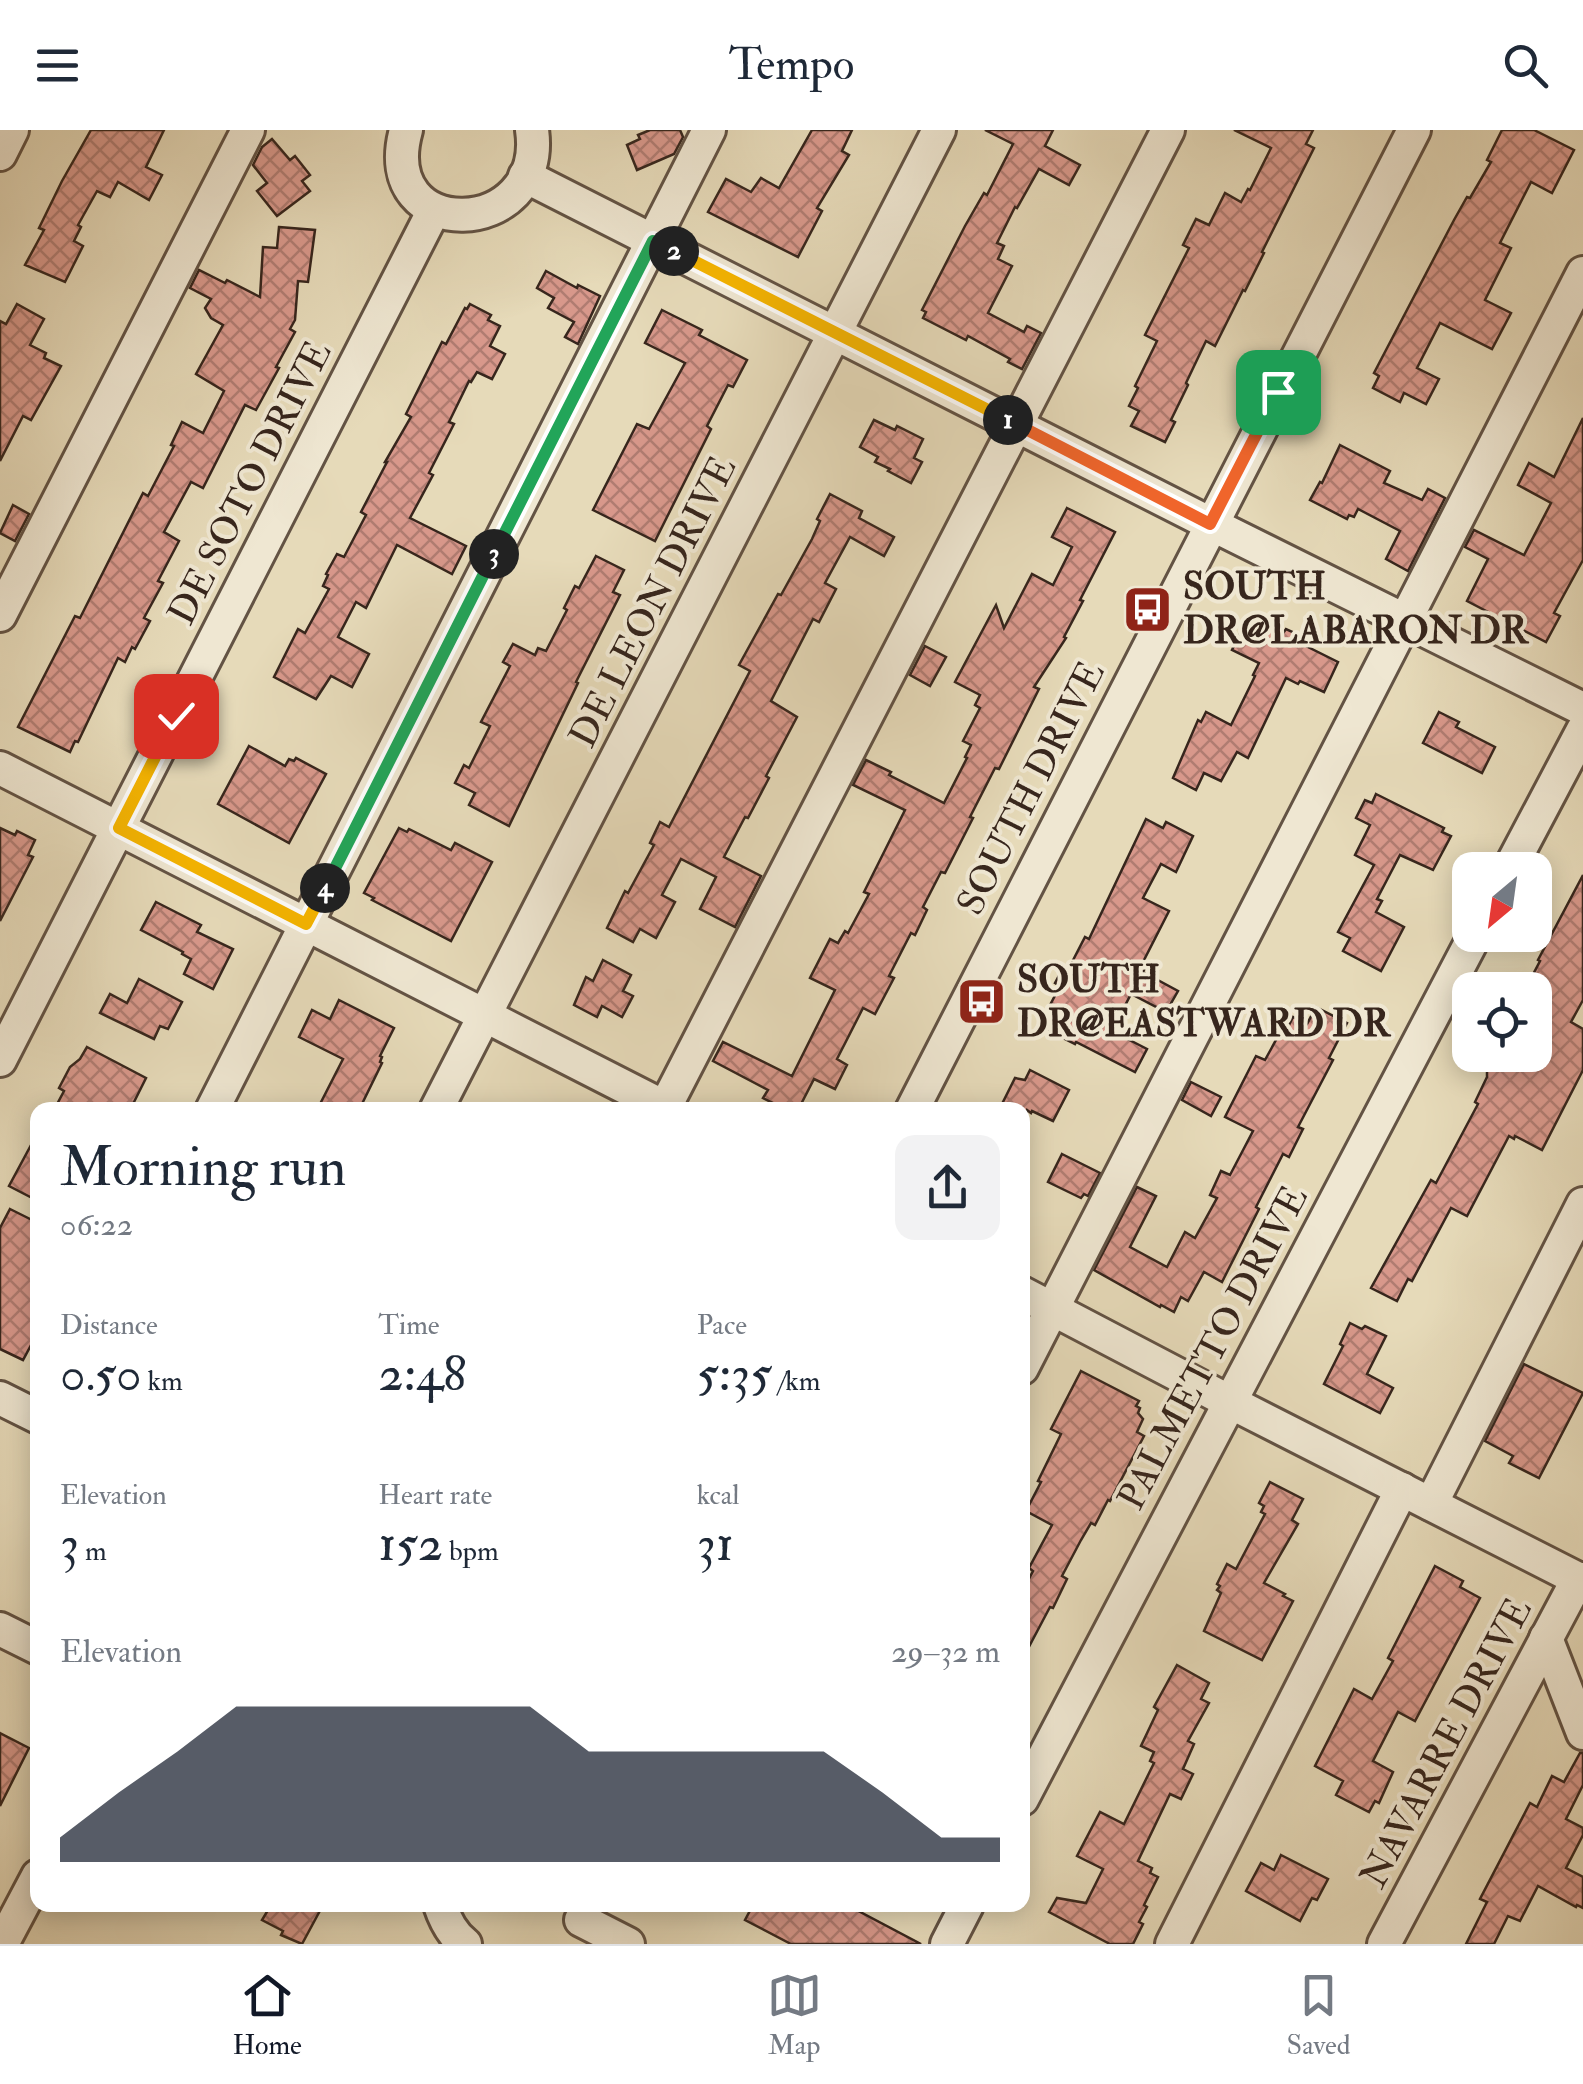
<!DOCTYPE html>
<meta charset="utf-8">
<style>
:root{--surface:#fff;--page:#f2f2f3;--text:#1f2937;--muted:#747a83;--line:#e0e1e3;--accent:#111827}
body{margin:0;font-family:"IM FELL Double Pica",serif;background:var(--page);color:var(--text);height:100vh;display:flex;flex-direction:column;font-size:38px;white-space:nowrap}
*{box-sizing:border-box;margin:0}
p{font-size:32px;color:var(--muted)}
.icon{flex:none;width:55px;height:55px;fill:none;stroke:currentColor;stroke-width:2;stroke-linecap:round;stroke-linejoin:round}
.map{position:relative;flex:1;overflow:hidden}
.panel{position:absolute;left:30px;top:972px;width:1000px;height:810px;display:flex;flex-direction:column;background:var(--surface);border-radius:20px;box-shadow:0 5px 25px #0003}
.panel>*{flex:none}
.needle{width:65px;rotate:209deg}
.buttons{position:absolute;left:1452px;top:722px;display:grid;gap:20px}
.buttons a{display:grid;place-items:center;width:100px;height:100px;border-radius:20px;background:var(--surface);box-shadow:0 5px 25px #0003;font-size:50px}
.pin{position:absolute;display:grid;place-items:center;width:85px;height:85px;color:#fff;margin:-42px;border-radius:20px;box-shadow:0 5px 15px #0006}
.km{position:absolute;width:50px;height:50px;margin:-25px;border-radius:50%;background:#222;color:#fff;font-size:28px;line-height:50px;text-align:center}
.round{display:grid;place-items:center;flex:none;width:105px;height:105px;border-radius:20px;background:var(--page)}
.overview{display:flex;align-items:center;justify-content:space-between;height:170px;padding:0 30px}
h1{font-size:55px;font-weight:600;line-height:75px}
.figures{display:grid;grid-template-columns:repeat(3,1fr);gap:15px;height:170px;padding:10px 30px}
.figures div{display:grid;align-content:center}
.figures b{font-size:50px;font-weight:600}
.figures small{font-size:28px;font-weight:400}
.figures p{font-size:28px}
.chart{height:280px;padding:20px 30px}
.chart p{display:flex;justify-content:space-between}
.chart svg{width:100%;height:180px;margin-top:10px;fill:var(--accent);opacity:.7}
header{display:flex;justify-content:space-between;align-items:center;height:130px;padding:0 30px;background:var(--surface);font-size:45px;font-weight:600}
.dock{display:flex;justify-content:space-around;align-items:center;height:140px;border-top:2px solid var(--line);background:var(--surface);font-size:28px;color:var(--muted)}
.dock a{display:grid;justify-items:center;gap:5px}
.dock .current{color:var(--accent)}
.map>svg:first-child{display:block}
.building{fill:url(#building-cross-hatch);stroke:#37261d;stroke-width:2.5}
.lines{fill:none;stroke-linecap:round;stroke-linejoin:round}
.minor-casing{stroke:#635344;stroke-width:38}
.minor{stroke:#efe7d2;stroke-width:32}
.split-1-casing{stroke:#fff;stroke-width:20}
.split-2-casing{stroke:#fff;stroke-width:20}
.split-3-casing{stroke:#fff;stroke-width:20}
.split-4-casing{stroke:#fff;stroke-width:20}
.split-5-casing{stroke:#fff;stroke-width:20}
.split-1{stroke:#f0652b;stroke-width:12}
.split-2{stroke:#f5b400;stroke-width:12}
.split-3{stroke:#22a559;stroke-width:12}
.split-4{stroke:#22a559;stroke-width:12}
.split-5{stroke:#f5b400;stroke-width:12}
.labels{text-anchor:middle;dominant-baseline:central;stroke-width:8;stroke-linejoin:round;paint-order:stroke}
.street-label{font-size:38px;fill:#37261d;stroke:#efe7d2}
.poi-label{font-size:38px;font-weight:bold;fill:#37261d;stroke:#efe7d2;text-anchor:start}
</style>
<header><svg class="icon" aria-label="menu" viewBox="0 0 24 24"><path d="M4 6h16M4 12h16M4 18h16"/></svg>Tempo<svg class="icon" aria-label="search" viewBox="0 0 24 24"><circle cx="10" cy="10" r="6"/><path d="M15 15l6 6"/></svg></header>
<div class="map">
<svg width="1583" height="1814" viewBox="0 0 1583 1814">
<defs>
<pattern id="building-cross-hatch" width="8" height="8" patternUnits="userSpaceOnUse" patternTransform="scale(2.5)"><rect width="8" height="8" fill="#d8988b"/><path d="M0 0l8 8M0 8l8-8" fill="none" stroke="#b07c71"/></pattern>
</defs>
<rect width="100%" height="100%" fill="#e6dab9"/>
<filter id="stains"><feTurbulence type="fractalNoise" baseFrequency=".002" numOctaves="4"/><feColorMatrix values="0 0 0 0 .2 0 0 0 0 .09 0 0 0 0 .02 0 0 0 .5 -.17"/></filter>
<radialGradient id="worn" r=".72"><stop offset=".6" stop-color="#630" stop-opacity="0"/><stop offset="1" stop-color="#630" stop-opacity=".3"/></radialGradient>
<!-- building -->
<g class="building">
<polygon points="91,0 164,0 146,37 162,45 149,70 118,52 110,67 97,61 78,95 81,97 74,111 83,116 65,152 25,135 44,100 39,98 62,51"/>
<polygon points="650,0 680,0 683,7 674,24 637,40 627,15 640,9 638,5"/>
<polygon points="812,0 852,0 842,21 849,25 817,78 822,81 798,127 708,82 726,49 751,62 761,48 779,58"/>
<polygon points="985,0 1053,0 1045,16 1080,35 1069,55 1039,39 1017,78 1015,77 997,113 1004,116 998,129 1012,136 988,183 1024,202 1027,196 1041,203 1022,239 1008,232 1010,229 968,206 966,210 923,188 926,182 922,180 965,96 984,63 987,65 1013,14"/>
<polygon points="1234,0 1313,0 1306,14 1314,18 1262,122 1264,123 1245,161 1243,160 1215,216 1206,211 1186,253 1188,255 1171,290 1175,292 1165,312 1131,296 1139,281 1129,276 1138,258 1135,256 1157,211 1145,205 1189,118 1183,115 1196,89 1209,95 1225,63 1241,72 1248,59 1250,60 1271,18"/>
<polygon points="1502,0 1534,0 1574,20 1552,63 1531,52 1500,113 1511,118 1485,170 1511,183 1492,219 1440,193 1417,238 1439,249 1426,274 1404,263 1400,272 1373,258 1379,246 1374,243 1454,90 1467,67 1470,68 1491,32 1487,30"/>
<polygon points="272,9 290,30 295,26 310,45 302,51 310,61 277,86 257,61 267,53 253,35 262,17"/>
<polygon points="279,97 315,100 308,152 298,151 295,190 290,199 295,202 276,237 279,238 256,280 245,275 203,358 191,352 164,402 179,411 158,451 163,453 144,488 150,491 135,519 132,517 125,532 118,528 78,612 75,611 70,622 18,597 75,486 80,488 143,363 148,366 174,316 171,315 182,292 203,303 224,261 196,244 223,195 211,188 205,178 211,169 190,158 199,140 225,153 227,150 260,167 263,117 277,118"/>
<polygon points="546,141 577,158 578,155 600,166 578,214 565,207 574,192 548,178 554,168 537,158"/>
<polygon points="17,174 44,189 30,215 46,223 44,228 61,236 31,290 23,286 0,331 0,191 6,194"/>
<polygon points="470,174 491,185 488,190 500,196 490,216 505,224 492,249 477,242 471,252 469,251 449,292 454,294 429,343 433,345 410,388 466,416 452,444 397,415 366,478 356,472 338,507 369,524 352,557 331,546 316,569 274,547 298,499 305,503 329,459 323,456 328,445 326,444 337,424 344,427 366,385 361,382 387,332 385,332 411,287 406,284 442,212 446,214 465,178 467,179"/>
<polygon points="662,180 702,200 699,205 747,230 733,257 728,255 707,296 711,299 655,411 593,380 637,294 649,299 685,233 645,213"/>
<polygon points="1583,288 1583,430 1554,483 1560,486 1546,512 1467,471 1488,429 1465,417 1474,400 1524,425 1551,373 1518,355 1529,333 1554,347"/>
<polygon points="874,290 895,300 897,296 923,309 914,328 922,332 911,353 888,341 890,339 875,332 878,327 860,317"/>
<polygon points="1340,315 1390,341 1384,353 1422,370 1428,359 1445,368 1408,441 1386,429 1400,401 1358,379 1354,387 1349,385 1347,389 1310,370 1320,352 1322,353"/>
<polygon points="830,364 862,381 859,388 894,407 884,426 850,407 825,453 836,459 819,492 813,489 771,571 797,587 766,646 769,648 748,688 745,687 724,727 761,746 735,797 700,779 716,747 681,729 662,765 675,772 656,808 640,799 633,812 607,798 625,761 628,763 654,715 650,713 660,692 669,697 750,541 739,535 778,464 781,465 812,409 820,391 817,389"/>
<polygon points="13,375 29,384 15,411 0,403"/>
<polygon points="1067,378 1115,402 1080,470 1083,471 1064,507 1066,508 1034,557 1039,559 999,639 995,638 970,687 973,688 945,743 941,742 923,777 927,780 915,805 911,803 889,846 894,848 875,884 863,878 837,929 847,935 835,959 814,949 798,980 787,980 763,968 768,960 713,931 723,912 792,946 835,860 810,848 830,809 838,813 845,801 848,803 869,764 864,762 905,680 853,655 866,630 891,642 889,645 944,673 967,628 965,627 971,615 963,611 980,578 975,575 980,565 955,552 996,475 1004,498 1032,444 1053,455 1072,417 1052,407"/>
<polygon points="596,426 624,440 613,462 620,465 576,552 578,553 509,696 469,675 475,663 455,653 464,635 469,638 490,596 481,592 510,536 503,532 513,514 535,525 538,518 546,521 567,480 564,478 575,456 579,458"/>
<polygon points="1248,488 1278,502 1280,500 1284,502 1286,499 1308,509 1304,515 1338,532 1324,562 1300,551 1298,554 1286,548 1248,628 1237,622 1221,651 1204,643 1196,660 1173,648 1198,590 1201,592 1206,582 1231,595 1255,546 1253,545 1259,533 1232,520"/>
<polygon points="925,516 946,527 930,556 910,545"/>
<polygon points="1439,582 1459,592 1456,597 1495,617 1482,643 1423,613"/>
<polygon points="249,616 285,636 289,629 294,631 296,628 326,644 289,713 218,674"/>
<polygon points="1376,664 1444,698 1442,702 1451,706 1433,740 1400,725 1377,769 1382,771 1376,782 1404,797 1381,841 1343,821 1350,808 1338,802 1374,735 1355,725 1370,695 1356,688 1365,670 1372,673"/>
<polygon points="1146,689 1163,698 1166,692 1193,706 1176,742 1161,734 1143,768 1169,781 1141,836 1145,838 1143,842 1178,861 1166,882 1131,864 1112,901 1147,919 1135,942 1076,912 1075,914 1039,896 1060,856 1055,853 1064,836 1069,838 1085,807 1089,809"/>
<polygon points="0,698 15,705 17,701 35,710 28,725 33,727 0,791"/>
<polygon points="399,698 407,702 409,699 451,720 455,713 492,732 451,811 372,770 374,768 364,763"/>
<polygon points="1583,745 1583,870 1571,892 1583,899 1583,940 1542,1020 1515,1006 1514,1009 1509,1006 1467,1086 1451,1078 1412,1151 1408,1149 1397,1171 1371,1158 1431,1050 1436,1053 1478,974 1475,972 1487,947 1487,941 1491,933 1503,925 1535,925 1535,860 1527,856 1540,831 1538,830"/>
<polygon points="156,772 201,795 197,802 233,819 213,859 184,844 191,829 182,824 183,822 141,800"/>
<polygon points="603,830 631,845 623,861 633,866 622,887 602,876 597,887 574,875 586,847 593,851"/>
<polygon points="139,849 182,872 168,899 160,896 154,909 100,883 110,864 127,873"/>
<polygon points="339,870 394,898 380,926 382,927 380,932 382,933 359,980 317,980 343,929 299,907 312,880 330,889"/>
<polygon points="1316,877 1347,893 1329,928 1333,930 1298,997 1303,999 1289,1027 1283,1024 1256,1077 1259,1079 1222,1152 1204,1142 1188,1171 1181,1167 1174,1182 1161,1175 1160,1177 1094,1140 1137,1057 1156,1066 1130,1117 1167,1137 1185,1102 1195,1108 1217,1068 1210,1065 1221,1041 1230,1045 1253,1001 1225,987 1256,926 1265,930 1282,899 1286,901 1293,887 1307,894"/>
<polygon points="87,917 146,948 130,980 54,980 64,961 59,958 70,937 80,929"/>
<polygon points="1030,940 1069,960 1053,991 1032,981 1031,983 1027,980 1024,988 1022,980 1008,980 1001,976 1015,948 1025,950"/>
<polygon points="1191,952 1221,967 1211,986 1182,970"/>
<polygon points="38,1002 38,1071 9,1056"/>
<polygon points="1062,1024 1100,1043 1088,1066 1084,1064 1081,1068 1048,1052"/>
<polygon points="10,1079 38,1093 38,1202 23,1230 0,1219 0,1098"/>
<polygon points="1350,1193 1362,1199 1365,1196 1386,1206 1367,1244 1393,1258 1380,1283 1324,1254 1343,1216 1340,1214"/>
<polygon points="1524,1234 1583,1263 1539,1348 1509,1333 1513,1326 1485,1311"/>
<polygon points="1081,1241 1139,1271 1136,1276 1140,1278 1138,1283 1143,1289 1137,1302 1144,1306 1110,1371 1108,1370 1095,1395 1091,1393 1081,1410 1062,1446 1067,1449 1053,1478 1050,1477 1022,1530 1022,1462 1033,1441 1029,1438 1052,1395 1026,1381 1041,1352 1038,1351 1061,1304 1051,1299"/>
<polygon points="1270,1352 1303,1369 1292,1390 1298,1394 1264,1453 1285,1464 1283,1466 1293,1471 1262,1530 1204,1501 1221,1463 1217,1460 1220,1456 1217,1454 1227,1434 1236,1439 1265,1384 1261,1382 1264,1376 1259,1373"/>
<polygon points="1435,1436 1463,1451 1460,1457 1480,1468 1415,1591 1398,1582 1373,1631 1393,1642 1379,1673 1375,1671 1369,1682 1336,1665 1343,1651 1315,1636 1354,1559 1372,1569 1393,1531 1388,1528"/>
<polygon points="1177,1535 1209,1553 1201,1569 1209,1573 1188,1611 1194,1614 1183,1639 1193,1644 1181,1669 1170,1664 1138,1731 1152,1738 1150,1743 1158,1747 1144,1775 1147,1777 1139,1792 1143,1794 1133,1814 1110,1814 1049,1782 1057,1768 1086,1773 1103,1739 1077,1726 1100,1682 1124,1694 1154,1633 1150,1631 1154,1622 1141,1616 1158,1580 1154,1577"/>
<polygon points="0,1603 29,1618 0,1676"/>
<polygon points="1580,1623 1583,1623 1583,1655 1566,1689 1583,1698 1583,1705 1566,1738 1583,1747 1583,1778 1577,1775 1576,1777 1538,1756 1520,1791 1508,1786 1494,1814 1466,1814 1487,1772 1480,1769 1530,1673 1537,1677 1552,1646 1564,1652"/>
<polygon points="1281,1725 1328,1749 1317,1770 1312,1768 1300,1791 1246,1761 1261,1733 1274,1740"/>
<polygon points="271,1775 323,1775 302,1814 281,1805 283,1801 262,1790"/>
<polygon points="753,1775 847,1775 921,1814 791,1814 745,1790"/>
</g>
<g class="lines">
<defs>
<g id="minor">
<path d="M406 0C374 116 548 110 532 0"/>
<polyline points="0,24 12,0"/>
<polyline points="525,46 1211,394 1583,579"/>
<polyline points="0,485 248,0"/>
<polyline points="0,638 670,980"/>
<polyline points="1509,740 1583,600"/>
<polyline points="0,930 434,80"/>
<polyline points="665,977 1168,0"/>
<polyline points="212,980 709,0"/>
<polyline points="436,980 939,0"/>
<polyline points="912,980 1414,0"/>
<polyline points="1022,1163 1230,1272 1578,1449 1583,1449"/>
<polyline points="1022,1238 1583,143"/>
<polyline points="0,1268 38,1287"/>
<polyline points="1431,1374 1583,1074"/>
<polyline points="0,1499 38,1518"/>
<polyline points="1546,1508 1583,1603"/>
<polyline points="1022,1669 1475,805"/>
<path d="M440 1775C445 1790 452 1804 465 1814"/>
<polyline points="581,1790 628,1814"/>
<polyline points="2,1814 38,1746"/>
<polyline points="947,1814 967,1775"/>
<polyline points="1172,1814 1402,1359"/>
<polyline points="1384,1814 1578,1449"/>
</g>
</defs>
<!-- minor casing -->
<use href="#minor" class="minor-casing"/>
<!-- minor -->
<use href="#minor" class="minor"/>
</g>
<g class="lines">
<defs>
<polyline id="split-1" points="1008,290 1210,394 1278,262"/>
<polyline id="split-2" points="674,121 1008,290"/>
<polyline id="split-3" points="494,424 653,111 674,121"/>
<polyline id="split-4" points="325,758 494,424"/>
<polyline id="split-5" points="176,586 119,698 306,794 325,758"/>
</defs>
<!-- split-1 casing -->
<use href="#split-1" class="split-1-casing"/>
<!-- split-2 casing -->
<use href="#split-2" class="split-2-casing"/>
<!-- split-3 casing -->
<use href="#split-3" class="split-3-casing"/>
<!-- split-4 casing -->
<use href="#split-4" class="split-4-casing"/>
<!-- split-5 casing -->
<use href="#split-5" class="split-5-casing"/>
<!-- split-1 -->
<use href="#split-1" class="split-1"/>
<!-- split-2 -->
<use href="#split-2" class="split-2"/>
<!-- split-3 -->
<use href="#split-3" class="split-3"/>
<!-- split-4 -->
<use href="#split-4" class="split-4"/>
<!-- split-5 -->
<use href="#split-5" class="split-5"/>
</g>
<!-- icons -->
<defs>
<symbol id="bus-square" viewBox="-11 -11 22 22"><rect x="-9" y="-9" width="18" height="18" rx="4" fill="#8f2418" stroke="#efe7d2"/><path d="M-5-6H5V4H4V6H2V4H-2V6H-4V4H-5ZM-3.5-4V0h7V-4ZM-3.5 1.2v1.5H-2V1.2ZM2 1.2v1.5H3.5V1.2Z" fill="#fff"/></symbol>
</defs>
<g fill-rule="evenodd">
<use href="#bus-square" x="1120" y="452" width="55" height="55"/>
<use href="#bus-square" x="954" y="844" width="55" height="55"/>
</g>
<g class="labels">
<!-- street labels -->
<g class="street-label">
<text transform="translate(250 353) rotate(-63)">DE SOTO DRIVE</text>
<text transform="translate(653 472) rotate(-63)">DE LEON DRIVE</text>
<text transform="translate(1031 658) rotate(-63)">SOUTH DRIVE</text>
<text transform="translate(1213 1218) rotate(-62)">PALMETTO DRIVE</text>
<text transform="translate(1446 1613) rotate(-62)">NAVARRE DRIVE</text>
</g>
<!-- poi labels -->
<g class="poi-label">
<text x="1183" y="457">SOUTH<tspan x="1183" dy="44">DR@LABARON DR</tspan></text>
<text x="1017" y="850">SOUTH<tspan x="1017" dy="44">DR@EASTWARD DR</tspan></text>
</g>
</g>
<rect width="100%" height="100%" filter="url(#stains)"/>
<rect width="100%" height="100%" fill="url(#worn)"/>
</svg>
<div class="buttons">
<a><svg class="needle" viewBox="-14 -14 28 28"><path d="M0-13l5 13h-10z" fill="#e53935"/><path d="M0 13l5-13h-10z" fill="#747a83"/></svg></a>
<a><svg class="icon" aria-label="locate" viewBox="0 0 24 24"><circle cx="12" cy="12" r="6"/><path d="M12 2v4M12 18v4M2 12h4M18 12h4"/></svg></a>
</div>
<div class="pin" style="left:1278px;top:262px;background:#1e9e55"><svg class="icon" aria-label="arrive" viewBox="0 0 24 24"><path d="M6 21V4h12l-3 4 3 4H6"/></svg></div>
<div class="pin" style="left:176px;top:586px;background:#d93025"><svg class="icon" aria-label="check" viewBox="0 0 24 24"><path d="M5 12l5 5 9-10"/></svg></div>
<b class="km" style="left:1008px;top:290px">1</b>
<b class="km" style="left:674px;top:121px">2</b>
<b class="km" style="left:494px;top:424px">3</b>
<b class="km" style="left:325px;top:758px">4</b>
<section class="panel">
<div class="overview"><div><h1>Morning run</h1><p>06:22</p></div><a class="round"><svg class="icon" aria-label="share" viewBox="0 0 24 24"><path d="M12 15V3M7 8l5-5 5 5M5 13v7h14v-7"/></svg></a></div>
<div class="figures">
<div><p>Distance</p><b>0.50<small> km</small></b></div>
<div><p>Time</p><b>2:48</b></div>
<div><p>Pace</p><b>5:35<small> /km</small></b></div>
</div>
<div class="figures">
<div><p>Elevation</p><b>3<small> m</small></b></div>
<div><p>Heart rate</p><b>152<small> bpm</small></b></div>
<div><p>kcal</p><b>31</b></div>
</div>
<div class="chart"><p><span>Elevation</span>29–32 m</p>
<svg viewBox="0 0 160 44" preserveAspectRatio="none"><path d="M0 44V38L10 27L20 17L30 6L40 6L50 6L60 6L70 6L80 6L90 17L100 17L110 17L120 17L130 17L140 27L150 38L160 38V44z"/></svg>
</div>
</section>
</div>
<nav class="dock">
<a class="current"><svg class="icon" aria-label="home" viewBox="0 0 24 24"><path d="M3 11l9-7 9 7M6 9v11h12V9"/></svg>Home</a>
<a><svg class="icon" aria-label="map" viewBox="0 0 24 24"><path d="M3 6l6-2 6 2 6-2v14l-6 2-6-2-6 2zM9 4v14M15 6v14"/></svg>Map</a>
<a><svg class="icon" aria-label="saved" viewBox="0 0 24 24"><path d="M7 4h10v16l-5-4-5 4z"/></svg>Saved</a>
</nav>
